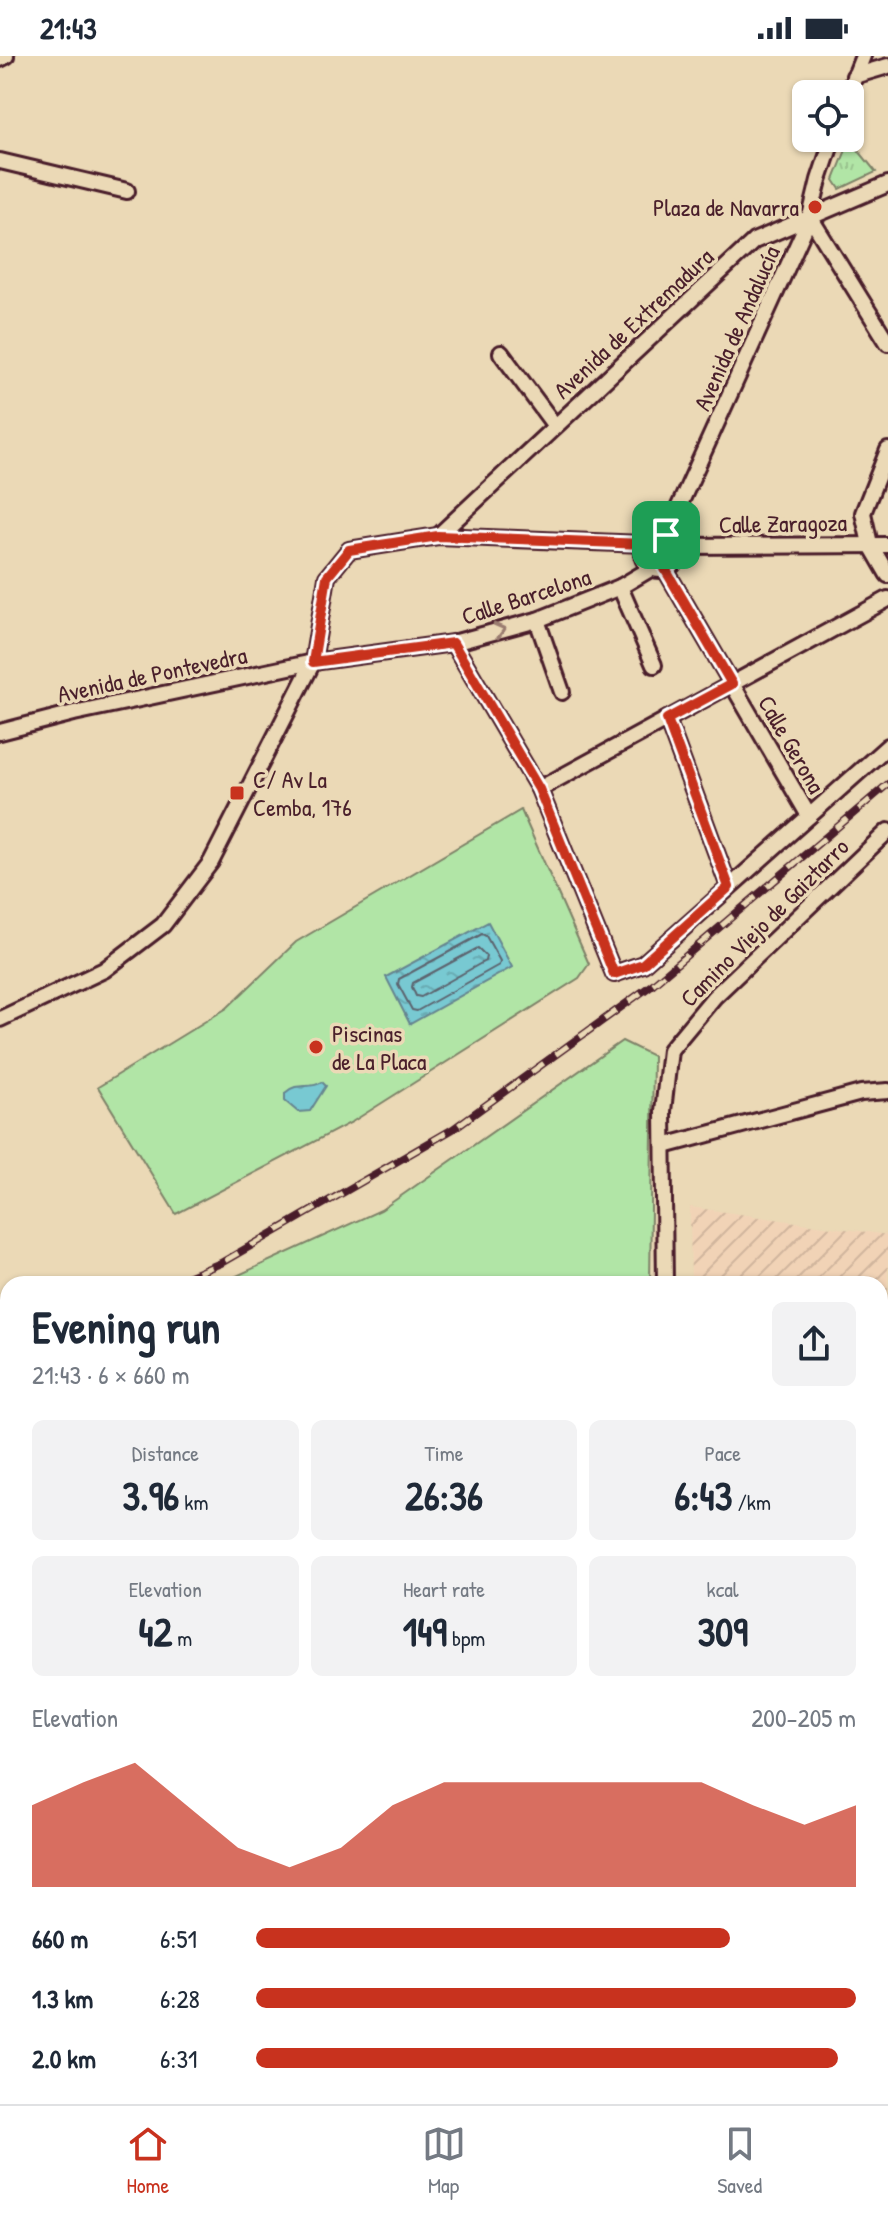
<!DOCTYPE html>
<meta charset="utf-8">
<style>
:root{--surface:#fff;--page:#f2f2f3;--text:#1f2937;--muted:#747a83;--line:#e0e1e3;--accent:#c8321e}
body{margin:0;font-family:"Patrick Hand",sans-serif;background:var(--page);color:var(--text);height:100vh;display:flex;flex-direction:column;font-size:30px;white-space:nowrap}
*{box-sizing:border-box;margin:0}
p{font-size:26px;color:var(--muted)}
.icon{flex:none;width:44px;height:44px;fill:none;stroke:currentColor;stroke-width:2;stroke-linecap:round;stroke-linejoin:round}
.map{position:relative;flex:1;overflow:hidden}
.panel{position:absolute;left:0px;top:1220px;width:888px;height:828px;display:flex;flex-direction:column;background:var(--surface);border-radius:24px 24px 0 0;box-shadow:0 2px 6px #0004}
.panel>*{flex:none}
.fabs{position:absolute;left:792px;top:24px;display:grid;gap:16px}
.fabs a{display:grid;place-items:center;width:72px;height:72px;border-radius:12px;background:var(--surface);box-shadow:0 2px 6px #0004;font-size:40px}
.pin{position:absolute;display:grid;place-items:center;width:68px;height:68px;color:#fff;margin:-34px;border-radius:16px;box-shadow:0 4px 12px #0006}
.round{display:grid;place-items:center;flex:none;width:84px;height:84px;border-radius:12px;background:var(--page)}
.head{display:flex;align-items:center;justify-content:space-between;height:136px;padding:0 32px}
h1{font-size:44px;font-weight:700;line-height:60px}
.stats{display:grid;grid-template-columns:repeat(3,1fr);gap:12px;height:136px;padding:8px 32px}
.stats div{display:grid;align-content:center;border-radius:12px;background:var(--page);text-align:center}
.stats b{font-size:40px;font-weight:700}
.stats small{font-size:22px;font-weight:400}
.stats p{font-size:22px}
.chart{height:224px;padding:16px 32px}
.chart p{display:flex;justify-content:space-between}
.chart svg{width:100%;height:144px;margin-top:8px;fill:var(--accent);opacity:.7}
ul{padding:0 32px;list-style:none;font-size:26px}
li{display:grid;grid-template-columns:128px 96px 1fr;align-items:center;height:60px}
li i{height:20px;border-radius:10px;background:var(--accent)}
.status{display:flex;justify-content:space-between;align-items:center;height:56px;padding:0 40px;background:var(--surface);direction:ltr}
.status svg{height:22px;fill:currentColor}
.tabs{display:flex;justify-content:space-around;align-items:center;height:112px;border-top:2px solid var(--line);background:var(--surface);font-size:22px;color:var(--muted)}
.tabs a{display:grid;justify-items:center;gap:4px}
.tabs .active{color:var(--accent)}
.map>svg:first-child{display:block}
.industrial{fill:url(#industrial-furrows)}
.grass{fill:#b1e5a6;stroke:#7e8268;stroke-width:2}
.park{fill:url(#park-tufts);stroke:#7e8268;stroke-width:2}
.water{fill:url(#water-ripples);stroke:#66858f;stroke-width:2}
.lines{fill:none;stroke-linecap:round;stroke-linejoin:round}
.shore{stroke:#5c636e;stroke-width:2}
.secondary-tunnel{stroke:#cbb49a;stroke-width:20;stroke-dasharray:20 10;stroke-linecap:butt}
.street-casing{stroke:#4a1f2b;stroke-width:20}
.secondary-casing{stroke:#4a1f2b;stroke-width:26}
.street{stroke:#ebd9b6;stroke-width:14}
.secondary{stroke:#ebd9b6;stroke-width:20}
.rail-casing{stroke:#4a1f2b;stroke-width:8}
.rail{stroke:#ebd9b6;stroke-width:5;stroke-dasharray:15;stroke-linecap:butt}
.oneway{stroke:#9a7c70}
.route-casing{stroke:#fff;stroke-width:16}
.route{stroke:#c8321e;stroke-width:10}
.poi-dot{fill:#c8321e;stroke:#ebd9b6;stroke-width:3}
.labels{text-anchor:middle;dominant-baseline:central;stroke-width:7;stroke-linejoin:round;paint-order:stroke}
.poi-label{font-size:24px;fill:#4a1f2b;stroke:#ebd9b6;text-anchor:start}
.street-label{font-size:24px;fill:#4a1f2b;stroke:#ebd9b6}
</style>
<div class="status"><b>21:43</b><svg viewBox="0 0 49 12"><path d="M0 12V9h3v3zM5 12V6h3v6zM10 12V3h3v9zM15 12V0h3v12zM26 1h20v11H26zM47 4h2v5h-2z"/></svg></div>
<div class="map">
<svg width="888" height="2048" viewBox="0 0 888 2048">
<defs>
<pattern id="industrial-furrows" width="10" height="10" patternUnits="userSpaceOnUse" patternTransform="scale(2)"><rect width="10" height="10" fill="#f1d3b6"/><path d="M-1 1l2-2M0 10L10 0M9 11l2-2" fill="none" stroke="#d0b59d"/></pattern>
<pattern id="park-tufts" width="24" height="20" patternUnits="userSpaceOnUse" patternTransform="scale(2)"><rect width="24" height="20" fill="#b1e5a6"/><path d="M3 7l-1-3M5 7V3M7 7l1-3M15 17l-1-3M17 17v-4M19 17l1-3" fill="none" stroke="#9ac48f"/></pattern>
<pattern id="water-ripples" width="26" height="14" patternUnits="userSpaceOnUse" patternTransform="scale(2)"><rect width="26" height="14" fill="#78c9d2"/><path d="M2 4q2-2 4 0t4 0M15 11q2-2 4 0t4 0" fill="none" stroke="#69acb4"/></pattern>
</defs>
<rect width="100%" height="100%" fill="#ebd9b6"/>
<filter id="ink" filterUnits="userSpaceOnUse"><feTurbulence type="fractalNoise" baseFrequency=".0125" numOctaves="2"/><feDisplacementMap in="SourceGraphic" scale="16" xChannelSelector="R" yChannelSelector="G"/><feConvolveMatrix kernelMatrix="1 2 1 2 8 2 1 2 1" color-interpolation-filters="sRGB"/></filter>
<g filter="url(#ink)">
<!-- industrial -->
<g class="industrial">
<polygon points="690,1151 888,1179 888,1680 880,1681 880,1228 691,1228"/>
<polygon points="8,1429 8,1655 0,1685 0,1431"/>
</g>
<!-- grass -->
<g class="grass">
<polygon points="521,754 589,908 579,922 352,1066 176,1158 98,1031 227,952 296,886"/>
<polygon points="622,985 653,1000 650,1228 219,1228 381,1154"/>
<polygon points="8,1775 8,1992 1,1995 0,1801"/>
</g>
<!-- park -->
<polygon class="park" points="850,84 876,116 840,133 834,124"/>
<!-- water -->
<g class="water">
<polygon points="488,866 512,911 410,968 386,921"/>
<path d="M322 1026 326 1030 310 1055 298 1056 285 1045V1037C297 1025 310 1034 322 1026Z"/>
</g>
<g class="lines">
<!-- shore -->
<g class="shore">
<polygon points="482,878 486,880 500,905 499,909 417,955 412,954 398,928 399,923"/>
<polygon points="478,892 486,900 485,905 421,941 416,940 412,931 413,927"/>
</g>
<!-- secondary-tunnel -->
<polyline class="secondary-tunnel" points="0,1295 8,1308"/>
<defs>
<g id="street">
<polyline points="0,3 6,0"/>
<polyline points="854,20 888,10"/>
<polyline points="848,38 863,0"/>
<polyline points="0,105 127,135"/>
<polyline points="810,161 888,287"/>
<polyline points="501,297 555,370"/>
<polyline points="888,394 863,457 870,488 888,519"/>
<circle cx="660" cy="496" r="18"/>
<polyline points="666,479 810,161 819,124 833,82"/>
<polyline points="438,480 754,185 888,128"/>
<polyline points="677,490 888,489"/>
<polyline points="665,513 809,760"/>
<polyline points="620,531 654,609"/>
<polyline points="537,564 562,636"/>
<polyline points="453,587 539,733 614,918 643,908 888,690"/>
<polyline points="667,663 729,831"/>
<polyline points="0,676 74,657 313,606 453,587 537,564 620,531 652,512"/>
<polyline points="539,733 888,543"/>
<polyline points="0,963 104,914 163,869 211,806 313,606 327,521 349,494 438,480 644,488"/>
<polyline points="664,1090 861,1037 888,1035"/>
<polyline points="665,1228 663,1055 670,994 714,941 888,775"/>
<polyline points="810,2040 811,2048"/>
</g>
<g id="secondary">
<polyline points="880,1697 888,1696"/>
<polyline points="880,1718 888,1717"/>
<polyline points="0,1735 8,1710"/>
<polyline points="0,2014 8,2012"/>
<polyline points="0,2033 8,2030"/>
</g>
</defs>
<!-- street casing -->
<use href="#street" class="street-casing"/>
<!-- secondary casing -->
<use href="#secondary" class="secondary-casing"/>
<!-- street -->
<use href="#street" class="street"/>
<!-- secondary -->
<use href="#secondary" class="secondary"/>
<defs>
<g id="rail">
<polyline points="170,1228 221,1207 453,1073 653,928 888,728"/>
<polyline points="0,1295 8,1292"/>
</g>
</defs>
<!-- rail casing -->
<use href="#rail" class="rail-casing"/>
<!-- rail -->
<use href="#rail" class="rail"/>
</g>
<!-- one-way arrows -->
<defs><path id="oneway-chevron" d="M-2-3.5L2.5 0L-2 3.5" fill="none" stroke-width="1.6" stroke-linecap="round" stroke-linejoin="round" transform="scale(2)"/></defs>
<use class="oneway" href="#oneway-chevron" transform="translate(500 574) rotate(-15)"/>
</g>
<g class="lines" filter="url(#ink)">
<defs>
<path id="route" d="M660 478C682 482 683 502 665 513L732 628 667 663 729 831 643 908 614 918 539 733 453 587 313 606 327 521 349 494 438 480 644 488 651 480Z"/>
</defs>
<!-- route casing -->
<use href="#route" class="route-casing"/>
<!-- route -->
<use href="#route" class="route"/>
</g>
<!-- markers -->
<g class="poi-dot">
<circle cx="815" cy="151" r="8"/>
<rect x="229" y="729" width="16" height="16" rx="4"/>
<circle cx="316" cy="991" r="8"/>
</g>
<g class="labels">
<!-- poi labels -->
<g class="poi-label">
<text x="799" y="151" text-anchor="end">Plaza de Navarra</text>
<text x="253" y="723">C/ Av La<tspan x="253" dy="28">Cemba, 176</tspan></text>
<text x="332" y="977">Piscinas<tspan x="332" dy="28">de La Placa</tspan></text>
</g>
<!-- street labels -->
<g class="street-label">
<text transform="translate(633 267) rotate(-43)">Avenida de Extremadura</text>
<text transform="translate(736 272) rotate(-66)">Avenida de Andalucía</text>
<text transform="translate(783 467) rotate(-1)">Calle Zaragoza</text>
<text transform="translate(526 540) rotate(-18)">Calle Barcelona</text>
<text transform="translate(152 618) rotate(-12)">Avenida de Pontevedra</text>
<text transform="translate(792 688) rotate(60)">Calle Gerona</text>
<text transform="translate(764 866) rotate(-45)">Camino Viejo de Gaiztarro</text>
</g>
</g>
</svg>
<div class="fabs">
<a><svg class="icon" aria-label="locate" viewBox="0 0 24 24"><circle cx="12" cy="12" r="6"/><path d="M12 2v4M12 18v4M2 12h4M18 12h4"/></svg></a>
</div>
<div class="pin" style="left:666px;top:479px;background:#1e9e55"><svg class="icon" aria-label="arrive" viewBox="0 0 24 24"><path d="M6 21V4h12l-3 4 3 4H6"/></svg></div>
<section class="panel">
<div class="head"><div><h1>Evening run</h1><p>21:43 · 6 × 660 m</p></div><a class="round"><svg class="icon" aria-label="share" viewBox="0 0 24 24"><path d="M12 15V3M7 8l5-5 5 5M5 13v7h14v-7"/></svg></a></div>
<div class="stats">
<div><p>Distance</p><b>3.96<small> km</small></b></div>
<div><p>Time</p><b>26:36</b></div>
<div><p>Pace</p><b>6:43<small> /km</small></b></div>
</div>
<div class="stats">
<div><p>Elevation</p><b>42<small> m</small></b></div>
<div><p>Heart rate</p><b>149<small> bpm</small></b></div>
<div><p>kcal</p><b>309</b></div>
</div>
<div class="chart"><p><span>Elevation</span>200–205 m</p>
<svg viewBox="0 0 160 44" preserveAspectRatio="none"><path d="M0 44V19L10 12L20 6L30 19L40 32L50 38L60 32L70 19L80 12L90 12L100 12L110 12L120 12L130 12L140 19L150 25L160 19V44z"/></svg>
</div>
<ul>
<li><b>660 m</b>6:51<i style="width:79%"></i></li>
<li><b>1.3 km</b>6:28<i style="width:100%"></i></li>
<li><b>2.0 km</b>6:31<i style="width:97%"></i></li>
</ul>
</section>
</div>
<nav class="tabs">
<a class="active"><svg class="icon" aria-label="home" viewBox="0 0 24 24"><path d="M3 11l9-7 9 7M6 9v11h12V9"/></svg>Home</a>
<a><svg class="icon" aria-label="map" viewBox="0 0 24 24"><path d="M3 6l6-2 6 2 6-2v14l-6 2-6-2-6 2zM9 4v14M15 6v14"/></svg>Map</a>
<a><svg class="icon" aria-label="saved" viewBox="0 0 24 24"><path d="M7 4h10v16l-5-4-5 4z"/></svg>Saved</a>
</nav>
